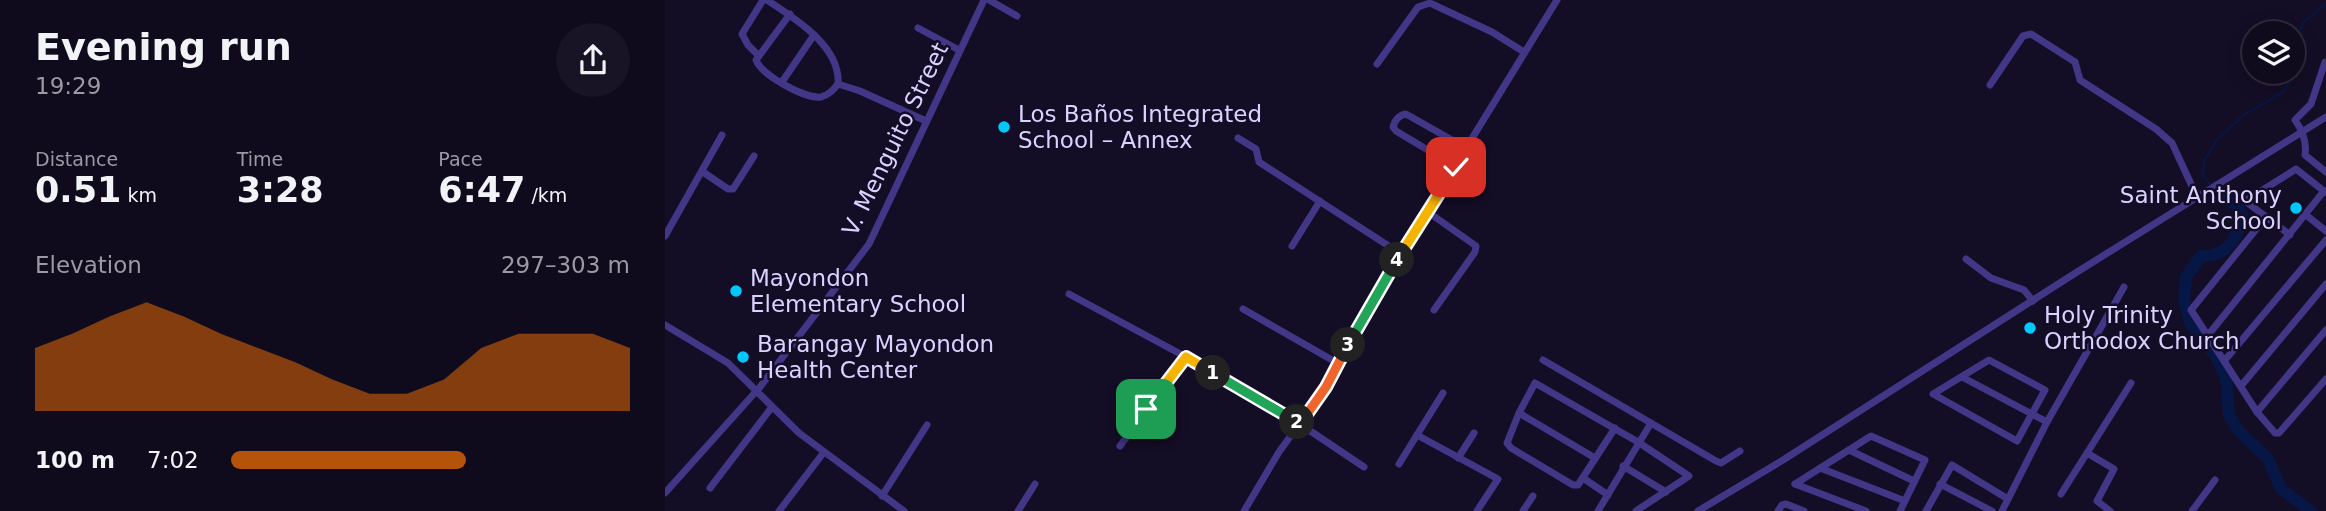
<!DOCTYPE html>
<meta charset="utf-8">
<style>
:root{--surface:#0f0a1c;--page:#181325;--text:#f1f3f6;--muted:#9b9aa3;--line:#2f2b3b;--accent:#b45309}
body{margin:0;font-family:"DejaVu Sans",sans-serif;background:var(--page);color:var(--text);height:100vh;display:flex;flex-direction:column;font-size:26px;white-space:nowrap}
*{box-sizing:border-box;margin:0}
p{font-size:23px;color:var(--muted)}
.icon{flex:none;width:38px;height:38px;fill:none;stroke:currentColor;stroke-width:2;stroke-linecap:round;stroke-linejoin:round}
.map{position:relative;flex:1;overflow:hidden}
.side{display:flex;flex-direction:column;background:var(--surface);width:665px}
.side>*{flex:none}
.fabs{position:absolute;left:1577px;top:21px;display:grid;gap:14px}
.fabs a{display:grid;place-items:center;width:63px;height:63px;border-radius:50%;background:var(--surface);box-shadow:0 4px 18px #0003,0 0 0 2px var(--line);font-size:35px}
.pin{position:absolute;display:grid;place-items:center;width:60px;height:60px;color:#fff;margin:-30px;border-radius:14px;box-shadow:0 4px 10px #0006}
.km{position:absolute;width:35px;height:35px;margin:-18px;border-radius:50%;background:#222;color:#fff;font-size:19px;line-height:35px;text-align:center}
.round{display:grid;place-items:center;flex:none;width:74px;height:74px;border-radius:37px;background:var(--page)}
.summary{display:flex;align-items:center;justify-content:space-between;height:119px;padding:0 35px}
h1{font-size:38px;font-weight:700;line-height:52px}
.metrics{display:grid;grid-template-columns:repeat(3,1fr);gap:10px;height:119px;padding:7px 35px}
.metrics div{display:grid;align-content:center}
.metrics b{font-size:35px;font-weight:700}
.metrics small{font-size:19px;font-weight:400}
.metrics p{font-size:19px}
.chart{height:196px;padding:14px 35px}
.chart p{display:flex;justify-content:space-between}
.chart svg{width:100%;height:126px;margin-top:7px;fill:var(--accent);opacity:.7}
ul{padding:0 35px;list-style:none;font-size:23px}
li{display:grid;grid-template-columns:112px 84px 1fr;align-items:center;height:52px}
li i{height:18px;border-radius:9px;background:var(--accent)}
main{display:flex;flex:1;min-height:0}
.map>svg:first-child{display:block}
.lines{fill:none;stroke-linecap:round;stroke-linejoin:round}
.stream{stroke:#071745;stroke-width:2}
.river{stroke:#071745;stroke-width:12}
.minor{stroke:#423687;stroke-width:7}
.split-1-casing{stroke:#fff;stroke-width:14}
.split-2-casing{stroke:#fff;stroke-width:14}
.split-3-casing{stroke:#fff;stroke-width:14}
.split-4-casing{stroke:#fff;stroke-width:14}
.split-5-casing{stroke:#fff;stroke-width:14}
.split-1{stroke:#f5b400;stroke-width:9}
.split-2{stroke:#22a559;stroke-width:9}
.split-3{stroke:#f0652b;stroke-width:9}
.split-4{stroke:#22a559;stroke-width:9}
.split-5{stroke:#f5b400;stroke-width:9}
.poi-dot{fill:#00c8fd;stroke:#140d26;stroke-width:2.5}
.labels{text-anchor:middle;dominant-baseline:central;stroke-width:5;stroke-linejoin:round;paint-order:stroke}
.poi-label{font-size:23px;fill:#dcd2ff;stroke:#140d26;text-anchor:start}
.street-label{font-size:23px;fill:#dcd2ff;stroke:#140d26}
</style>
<main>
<section class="side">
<div class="summary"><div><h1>Evening run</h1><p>19:29</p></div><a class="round"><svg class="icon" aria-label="share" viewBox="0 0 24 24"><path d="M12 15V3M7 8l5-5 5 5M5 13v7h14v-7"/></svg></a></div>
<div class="metrics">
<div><p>Distance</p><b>0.51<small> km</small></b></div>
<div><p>Time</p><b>3:28</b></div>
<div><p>Pace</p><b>6:47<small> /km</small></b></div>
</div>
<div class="chart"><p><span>Elevation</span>297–303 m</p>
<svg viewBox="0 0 160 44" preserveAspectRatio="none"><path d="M0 44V22L10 17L20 11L30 6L40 11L50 17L60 22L70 27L80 33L90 38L100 38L110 33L120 22L130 17L140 17L150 17L160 22V44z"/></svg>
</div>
<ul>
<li><b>100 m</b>7:02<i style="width:59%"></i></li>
</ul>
</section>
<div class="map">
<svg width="1661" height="511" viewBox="0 0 1661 511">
<rect width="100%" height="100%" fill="#140d26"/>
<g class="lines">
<!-- stream -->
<polyline class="stream" points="1545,184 1538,176 1539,161 1552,140 1580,114 1617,93 1629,75 1635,49 1634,34 1638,23 1661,3"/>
<!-- river -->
<path class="river" d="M1551 191 1573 207 1578 217C1570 240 1564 256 1536 256L1521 277 1519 301 1526 325 1549 353 1561 376 1564 415 1574 431 1603 459 1616 489 1646 511"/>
<!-- minor -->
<g class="minor">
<path d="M102 0C129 18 176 46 173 84L195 91 261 121"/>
<polyline points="324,0 352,16"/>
<path d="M125 14 91 60C96 75 140 99 156 97 164 95 168 90 173 84"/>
<polyline points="253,28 294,50"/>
<polyline points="94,56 83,45 77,34 98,0"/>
<path d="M1660 62 1646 104 1630 120C1638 131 1642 142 1640 155L1661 172"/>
<polyline points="712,64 753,7 765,3 827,32 859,52"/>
<polyline points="117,82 149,35"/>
<polyline points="1325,85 1358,36 1366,34 1410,62 1415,80 1491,129 1507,143 1532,197"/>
<polyline points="573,138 591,149 594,162 736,254"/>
<path d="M791 167 731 131 728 127C730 120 734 115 741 114L801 148"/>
<polyline points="38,172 63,189 68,189 89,156"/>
<polyline points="763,212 811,246 810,252 769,310"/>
<polyline points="1641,215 1661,231"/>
<polyline points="1601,217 1526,310 1592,412 1610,433 1614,433 1661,379"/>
<polyline points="1625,235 1580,201 1631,169 1660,192"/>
<polyline points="0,236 57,135"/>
<polyline points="627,246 655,201"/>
<polyline points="1301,259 1326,278 1359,290 1368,301"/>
<polyline points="404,294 521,357 635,424 699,467"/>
<polyline points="578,309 674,364"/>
<polyline points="0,325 63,363 134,433 239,511"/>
<polyline points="1544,334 1659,191"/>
<polyline points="878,360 1051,461 1056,463 1075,451"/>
<polygon points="1324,360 1380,390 1352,441 1268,394"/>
<polyline points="1560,360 1661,240"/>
<polyline points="1297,377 1382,422"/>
<polyline points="1576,386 1661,284"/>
<polyline points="1592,412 1661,330"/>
<polyline points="854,413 930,458"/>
<polyline points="950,428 913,485 908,485 846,448 842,443 854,413 870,383 973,442 1024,476 971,511"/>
<polyline points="752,435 833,479 812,511"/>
<polyline points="455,446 521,357"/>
<polyline points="1184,450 1249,481"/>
<polyline points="793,458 809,433"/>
<polyline points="734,464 778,393"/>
<polyline points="958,466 1001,492"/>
<polyline points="1155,468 1240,501"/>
<polyline points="918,478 943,495"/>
<polyline points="1130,484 1206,436 1260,460 1235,511"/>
<polyline points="1130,484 1201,511"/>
<polyline points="1275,484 1327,511"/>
<polyline points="45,488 107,407"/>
<polyline points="0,493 95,387 204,244 319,0"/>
<polyline points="1396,494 1422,453"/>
<polyline points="217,496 262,425"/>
<polyline points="114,511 159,452"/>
<polyline points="353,511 370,484"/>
<polyline points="579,511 614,452 661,387 696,319 892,0"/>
<polyline points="858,511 868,496"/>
<polyline points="933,511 986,423"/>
<polyline points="1033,511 1118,460 1412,272 1661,117"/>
<polyline points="1113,511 1117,505 1121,504 1139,511"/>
<polyline points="1261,511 1287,465 1343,499"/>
<polyline points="1337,511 1382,422 1459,287"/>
<polyline points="1445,511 1432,501 1449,469 1422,453 1466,383"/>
<polyline points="1527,511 1550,480"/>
</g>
</g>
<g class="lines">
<defs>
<polyline id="split-1" points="481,409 521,357 548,373"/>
<polyline id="split-2" points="548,373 632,422"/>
<polyline id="split-3" points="632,422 635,424 661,387 683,345"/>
<polyline id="split-4" points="683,345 732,260"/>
<polyline id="split-5" points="732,260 791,167"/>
</defs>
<!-- split-1 casing -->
<use href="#split-1" class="split-1-casing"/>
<!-- split-2 casing -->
<use href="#split-2" class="split-2-casing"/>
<!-- split-3 casing -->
<use href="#split-3" class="split-3-casing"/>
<!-- split-4 casing -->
<use href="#split-4" class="split-4-casing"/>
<!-- split-5 casing -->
<use href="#split-5" class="split-5-casing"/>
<!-- split-1 -->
<use href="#split-1" class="split-1"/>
<!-- split-2 -->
<use href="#split-2" class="split-2"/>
<!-- split-3 -->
<use href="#split-3" class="split-3"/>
<!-- split-4 -->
<use href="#split-4" class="split-4"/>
<!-- split-5 -->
<use href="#split-5" class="split-5"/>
</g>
<!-- markers -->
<g class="poi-dot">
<circle cx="339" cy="127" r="7"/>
<circle cx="1631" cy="208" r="7"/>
<circle cx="71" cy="291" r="7"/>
<circle cx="1365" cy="328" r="7"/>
<circle cx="78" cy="357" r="7"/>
</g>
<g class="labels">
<!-- poi labels -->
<g class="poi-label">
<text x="353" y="114">Los Baños Integrated<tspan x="353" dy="26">School – Annex</tspan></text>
<text x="1617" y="195" text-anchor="end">Saint Anthony<tspan x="1617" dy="26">School</tspan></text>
<text x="85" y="278">Mayondon<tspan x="85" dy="26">Elementary School</tspan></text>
<text x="1379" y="315">Holy Trinity<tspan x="1379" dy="26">Orthodox Church</tspan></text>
<text x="92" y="344">Barangay Mayondon<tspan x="92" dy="26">Health Center</tspan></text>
</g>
<!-- street labels -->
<g class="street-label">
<text transform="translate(230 139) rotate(-64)">V. Menguito Street</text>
</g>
</g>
</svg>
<div class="fabs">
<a><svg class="icon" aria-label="layers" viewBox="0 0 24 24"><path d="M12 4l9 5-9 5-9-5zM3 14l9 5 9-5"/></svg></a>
</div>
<div class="pin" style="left:481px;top:409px;background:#1e9e55"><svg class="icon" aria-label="arrive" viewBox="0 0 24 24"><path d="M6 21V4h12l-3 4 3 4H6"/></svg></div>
<div class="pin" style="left:791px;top:167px;background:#d93025"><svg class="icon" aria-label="check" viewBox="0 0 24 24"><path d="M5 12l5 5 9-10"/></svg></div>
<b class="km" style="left:548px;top:373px">1</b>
<b class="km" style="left:632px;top:422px">2</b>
<b class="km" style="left:683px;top:345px">3</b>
<b class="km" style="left:732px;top:260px">4</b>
</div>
</main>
